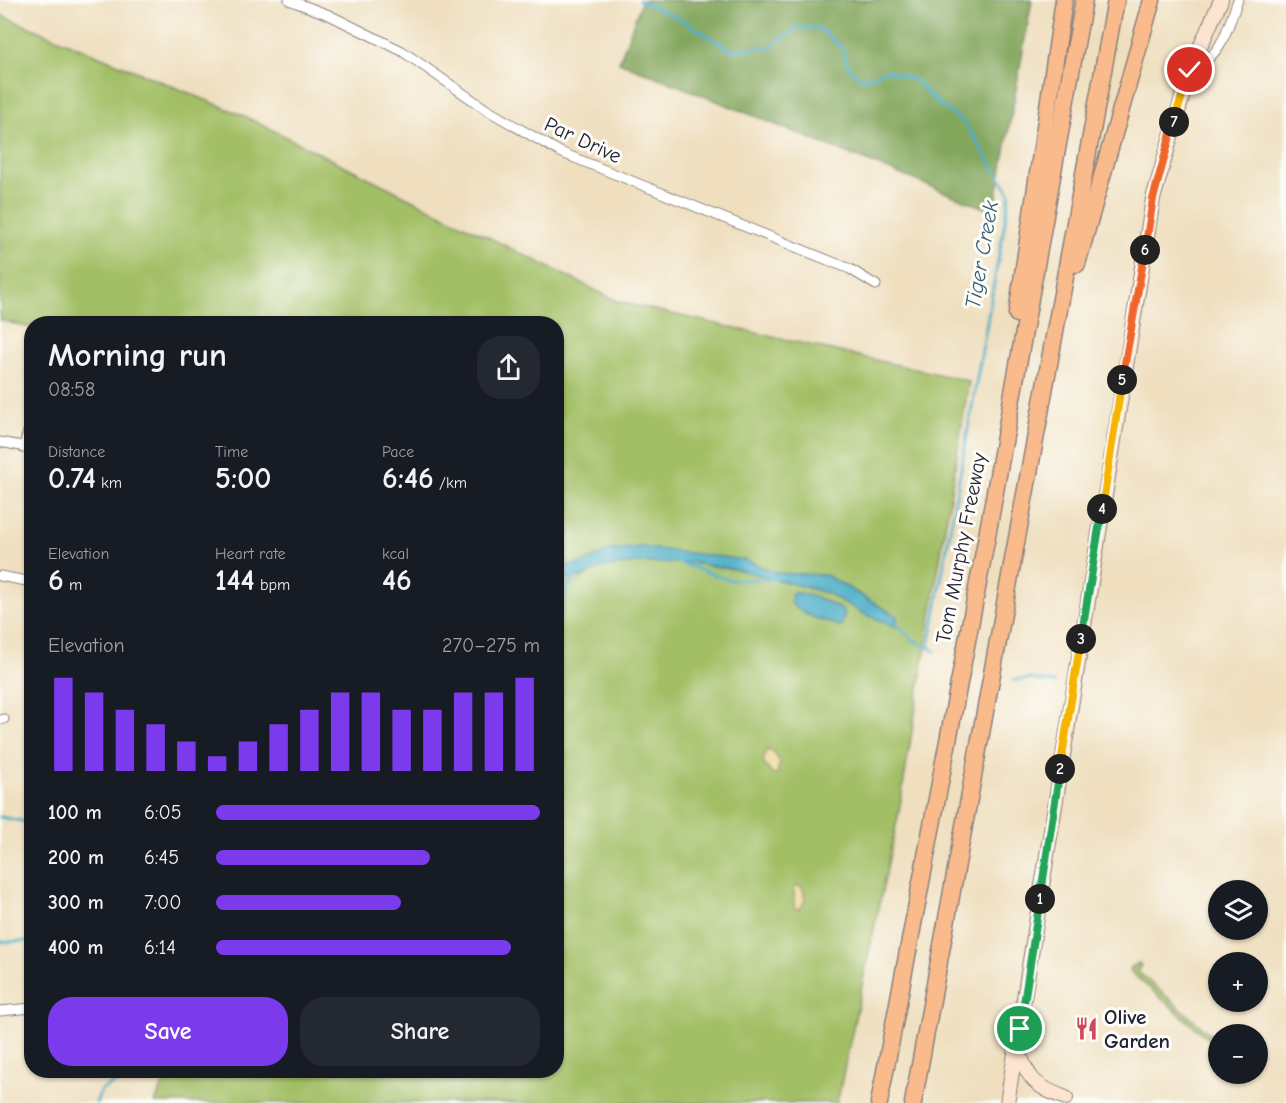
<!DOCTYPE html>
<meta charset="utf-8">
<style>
:root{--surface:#171b24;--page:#242831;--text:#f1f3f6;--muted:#9ea1a6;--accent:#7c3aed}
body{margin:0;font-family:"Comic Neue",sans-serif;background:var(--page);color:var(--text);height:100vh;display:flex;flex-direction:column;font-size:22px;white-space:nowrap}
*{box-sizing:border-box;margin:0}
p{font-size:20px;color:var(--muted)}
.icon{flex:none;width:33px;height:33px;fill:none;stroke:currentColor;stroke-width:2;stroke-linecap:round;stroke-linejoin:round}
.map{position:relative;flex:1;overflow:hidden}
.details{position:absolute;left:24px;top:316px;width:540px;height:762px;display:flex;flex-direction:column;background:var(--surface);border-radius:24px;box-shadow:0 2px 4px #0004}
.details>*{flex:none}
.controls{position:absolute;left:1208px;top:880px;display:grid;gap:12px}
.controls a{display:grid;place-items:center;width:60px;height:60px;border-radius:50%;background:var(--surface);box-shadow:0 2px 4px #0004;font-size:30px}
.pin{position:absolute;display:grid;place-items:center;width:51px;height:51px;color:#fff;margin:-26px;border:3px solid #fff;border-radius:50%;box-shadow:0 2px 6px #0007}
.km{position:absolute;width:30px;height:30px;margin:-15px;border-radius:50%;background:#222;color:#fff;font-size:16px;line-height:30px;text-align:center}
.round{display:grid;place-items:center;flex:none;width:63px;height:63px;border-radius:24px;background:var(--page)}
.summary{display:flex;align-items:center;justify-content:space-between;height:102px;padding:0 24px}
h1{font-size:33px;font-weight:700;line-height:45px}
.figures{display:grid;grid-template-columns:repeat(3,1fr);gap:9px;height:102px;padding:6px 24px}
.figures div{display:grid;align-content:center}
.figures b{font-size:30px;font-weight:700}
.figures small{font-size:16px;font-weight:400}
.figures p{font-size:16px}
.chart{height:168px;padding:12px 24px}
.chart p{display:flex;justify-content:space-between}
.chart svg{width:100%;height:108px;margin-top:6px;stroke:var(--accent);stroke-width:6}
.primary-button{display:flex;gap:12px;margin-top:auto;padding:12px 24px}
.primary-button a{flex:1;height:69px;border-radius:24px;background:var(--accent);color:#fff;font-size:24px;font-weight:700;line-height:69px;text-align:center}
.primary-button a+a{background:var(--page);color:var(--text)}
ul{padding:0 24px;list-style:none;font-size:20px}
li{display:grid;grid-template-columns:96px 72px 1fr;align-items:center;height:45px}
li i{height:15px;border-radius:8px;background:var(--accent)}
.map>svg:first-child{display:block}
.green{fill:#a3bf66;stroke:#627050;stroke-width:1.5}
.forest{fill:#82a65b;stroke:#52644b;stroke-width:1.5}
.sand{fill:#eeda9e;stroke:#887e6c;stroke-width:1.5}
.water{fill:#48adc7;stroke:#356881;stroke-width:1.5}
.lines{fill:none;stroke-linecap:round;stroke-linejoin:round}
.stream{stroke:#48adc7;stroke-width:3}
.street-casing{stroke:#88807d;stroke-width:11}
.secondary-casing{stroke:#88807d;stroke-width:16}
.highway-casing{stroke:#88807d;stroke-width:19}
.street{stroke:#fff;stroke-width:9}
.secondary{stroke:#fde4d1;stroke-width:14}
.highway{stroke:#fabb8c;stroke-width:16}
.split-1-casing{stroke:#fff;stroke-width:12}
.split-2-casing{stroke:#fff;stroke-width:12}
.split-3-casing{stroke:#fff;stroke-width:12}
.split-4-casing{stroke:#fff;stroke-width:12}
.split-5-casing{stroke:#fff;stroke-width:12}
.split-6-casing{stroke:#fff;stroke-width:12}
.split-7-casing{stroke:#fff;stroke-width:12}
.split-8-casing{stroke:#fff;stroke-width:12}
.split-1{stroke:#22a559;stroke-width:8}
.split-2{stroke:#22a559;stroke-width:8}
.split-3{stroke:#f5b400;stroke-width:8}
.split-4{stroke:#22a559;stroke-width:8}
.split-5{stroke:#f5b400;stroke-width:8}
.split-6{stroke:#f0652b;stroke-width:8}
.split-7{stroke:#f0652b;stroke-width:8}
.split-8{stroke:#f5b400;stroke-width:8}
.labels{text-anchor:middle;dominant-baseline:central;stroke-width:6;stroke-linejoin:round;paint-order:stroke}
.street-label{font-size:21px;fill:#22223b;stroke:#fdfcf7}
.poi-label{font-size:21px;font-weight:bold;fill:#22223b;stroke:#fdfcf7;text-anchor:start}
.water-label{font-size:22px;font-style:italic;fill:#33617a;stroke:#fdfcf7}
</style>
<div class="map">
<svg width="1286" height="1103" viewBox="0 0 1286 1103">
<rect width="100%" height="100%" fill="#fdfcf7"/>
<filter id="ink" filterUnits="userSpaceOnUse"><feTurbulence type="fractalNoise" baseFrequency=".0167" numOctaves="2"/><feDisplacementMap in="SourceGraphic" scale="12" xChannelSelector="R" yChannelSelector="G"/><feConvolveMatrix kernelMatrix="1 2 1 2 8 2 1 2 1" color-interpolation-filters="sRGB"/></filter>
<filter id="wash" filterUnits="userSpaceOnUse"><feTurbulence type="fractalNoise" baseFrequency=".008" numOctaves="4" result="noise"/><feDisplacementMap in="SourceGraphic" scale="24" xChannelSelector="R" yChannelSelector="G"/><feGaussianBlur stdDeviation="1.35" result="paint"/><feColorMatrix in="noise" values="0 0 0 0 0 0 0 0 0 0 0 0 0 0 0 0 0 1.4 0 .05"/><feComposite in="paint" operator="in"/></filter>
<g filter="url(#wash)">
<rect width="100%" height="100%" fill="#efdfbf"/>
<!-- green -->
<g class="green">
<polygon points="0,15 242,115 619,302 969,381 899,811 837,1103 155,1103 169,1071 556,1071 556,324 32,324 31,328 0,320"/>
<polygon points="1139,963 1141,966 1137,971 1218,1041 1218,1047 1132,973 1130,968"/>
</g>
<!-- forest -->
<polygon class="forest" points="642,0 1032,0 994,212 619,62"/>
<!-- sand -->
<g class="sand">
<polygon points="766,750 773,752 780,762 777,774 773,775 763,763"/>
<polygon points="798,885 803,889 805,900 800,909 794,908 794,889"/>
</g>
<!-- water -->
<g class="water">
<polygon points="641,547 746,560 776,573 826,575 897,616 897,627 866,615 827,593 740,570 692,563 636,563 600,568 580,578 557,579 557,568 580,564 611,550"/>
<path d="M792 593C809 592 832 603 845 612L841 626C825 622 801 615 791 603Z"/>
</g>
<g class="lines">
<!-- stream -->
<g class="stream">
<polyline points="639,0 680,19 731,50 770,47 798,27 819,28 841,47 849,68 861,78 871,77 886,70 915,80 936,102 965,123 1010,193 929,648"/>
<polyline points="677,562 730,580 775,579"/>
<polyline points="893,621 915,641 935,651"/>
<polyline points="556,627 567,588 576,576"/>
<polyline points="1013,680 1030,679 1054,683"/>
<polyline points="0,817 32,823"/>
<polyline points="0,942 32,941"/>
<polyline points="96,1103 101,1090 140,1071"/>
</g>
</g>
</g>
<g filter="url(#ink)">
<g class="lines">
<defs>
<g id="street">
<polyline points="289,0 329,15 402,51 487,110 560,152 850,269 876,285"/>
<path d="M1192 66C1222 60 1228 25 1238 0"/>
<polyline points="0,442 32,448"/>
<polyline points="23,448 28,432"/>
<polyline points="0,576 32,582"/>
<polyline points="0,720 4,719"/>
<polyline points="0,1011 32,1008"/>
</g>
<g id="secondary">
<path d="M1016 1047C1030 1080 1033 1086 1066 1098"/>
<polyline points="1007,1103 1153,199 1190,70 1221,0"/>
</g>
<g id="highway">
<polyline points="1077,264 1152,0"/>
<polyline points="1017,314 1064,0"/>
<polyline points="879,1103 987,536 1084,0"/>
<polyline points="913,1103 1116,0"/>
</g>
</defs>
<!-- street casing -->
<use href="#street" class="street-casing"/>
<!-- secondary casing -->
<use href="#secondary" class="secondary-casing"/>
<!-- highway casing -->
<use href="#highway" class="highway-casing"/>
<!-- street -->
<use href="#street" class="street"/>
<!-- secondary -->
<use href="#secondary" class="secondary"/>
<!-- highway -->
<use href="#highway" class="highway"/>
</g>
</g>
<g class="lines" filter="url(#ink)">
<defs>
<polyline id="split-1" points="1020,1029 1040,899"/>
<polyline id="split-2" points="1040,899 1060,769"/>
<polyline id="split-3" points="1060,769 1081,639"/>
<polyline id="split-4" points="1081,639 1102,509"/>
<polyline id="split-5" points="1102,509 1122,380"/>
<polyline id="split-6" points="1122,380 1145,250"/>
<polyline id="split-7" points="1145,250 1153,199 1174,122"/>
<polyline id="split-8" points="1174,122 1190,70"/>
</defs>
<!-- split-1 casing -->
<use href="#split-1" class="split-1-casing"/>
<!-- split-2 casing -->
<use href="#split-2" class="split-2-casing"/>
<!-- split-3 casing -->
<use href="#split-3" class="split-3-casing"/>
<!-- split-4 casing -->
<use href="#split-4" class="split-4-casing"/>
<!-- split-5 casing -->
<use href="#split-5" class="split-5-casing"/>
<!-- split-6 casing -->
<use href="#split-6" class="split-6-casing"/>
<!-- split-7 casing -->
<use href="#split-7" class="split-7-casing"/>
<!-- split-8 casing -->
<use href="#split-8" class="split-8-casing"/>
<!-- split-1 -->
<use href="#split-1" class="split-1"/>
<!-- split-2 -->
<use href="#split-2" class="split-2"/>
<!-- split-3 -->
<use href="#split-3" class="split-3"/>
<!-- split-4 -->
<use href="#split-4" class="split-4"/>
<!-- split-5 -->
<use href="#split-5" class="split-5"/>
<!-- split-6 -->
<use href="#split-6" class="split-6"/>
<!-- split-7 -->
<use href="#split-7" class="split-7"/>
<!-- split-8 -->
<use href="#split-8" class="split-8"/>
</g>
<!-- icons -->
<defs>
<symbol id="restaurant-bare" viewBox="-9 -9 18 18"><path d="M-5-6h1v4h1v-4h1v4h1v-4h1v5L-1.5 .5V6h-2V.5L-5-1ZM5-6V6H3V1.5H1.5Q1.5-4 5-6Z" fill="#d1495b" stroke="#fdfcf7" stroke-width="2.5" paint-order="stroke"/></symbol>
</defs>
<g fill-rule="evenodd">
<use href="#restaurant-bare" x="1070" y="1012" width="33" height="33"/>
</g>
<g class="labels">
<!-- street labels -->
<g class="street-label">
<text transform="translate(583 140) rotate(25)">Par Drive</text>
<text transform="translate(961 548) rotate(-79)">Tom Murphy Freeway</text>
</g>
<!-- poi labels -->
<g class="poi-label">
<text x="1104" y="1017">Olive<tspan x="1104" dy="24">Garden</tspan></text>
</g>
<!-- water labels -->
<g class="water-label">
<text transform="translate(982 255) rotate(-80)">Tiger Creek</text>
</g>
</g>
</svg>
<div class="controls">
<a><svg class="icon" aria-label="layers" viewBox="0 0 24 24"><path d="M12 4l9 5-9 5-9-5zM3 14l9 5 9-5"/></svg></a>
<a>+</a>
<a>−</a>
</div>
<div class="pin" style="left:1020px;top:1029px;background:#1e9e55"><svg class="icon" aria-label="arrive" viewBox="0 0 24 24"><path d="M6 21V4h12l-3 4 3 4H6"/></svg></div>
<div class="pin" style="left:1190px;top:70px;background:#d93025"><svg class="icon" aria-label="check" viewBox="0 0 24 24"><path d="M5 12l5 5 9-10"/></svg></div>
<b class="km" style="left:1040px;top:899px">1</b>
<b class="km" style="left:1060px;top:769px">2</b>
<b class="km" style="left:1081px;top:639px">3</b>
<b class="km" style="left:1102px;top:509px">4</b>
<b class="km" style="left:1122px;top:380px">5</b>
<b class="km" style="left:1145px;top:250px">6</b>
<b class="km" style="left:1174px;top:122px">7</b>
<section class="details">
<div class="summary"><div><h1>Morning run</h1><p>08:58</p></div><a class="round"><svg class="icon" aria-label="share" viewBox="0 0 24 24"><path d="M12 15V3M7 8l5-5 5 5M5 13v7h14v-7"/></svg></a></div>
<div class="figures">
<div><p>Distance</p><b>0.74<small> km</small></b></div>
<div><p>Time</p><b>5:00</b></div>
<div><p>Pace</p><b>6:46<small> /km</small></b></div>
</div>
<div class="figures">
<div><p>Elevation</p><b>6<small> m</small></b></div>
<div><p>Heart rate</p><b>144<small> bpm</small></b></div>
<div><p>kcal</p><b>46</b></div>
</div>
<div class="chart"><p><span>Elevation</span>270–275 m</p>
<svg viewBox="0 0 160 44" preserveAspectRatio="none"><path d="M5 44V6M15 44V12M25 44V19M35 44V25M45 44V32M55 44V38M65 44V32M75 44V25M85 44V19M95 44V12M105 44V12M115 44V19M125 44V19M135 44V12M145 44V12M155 44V6"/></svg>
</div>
<ul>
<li><b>100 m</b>6:05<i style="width:100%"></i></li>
<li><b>200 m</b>6:45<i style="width:66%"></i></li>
<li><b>300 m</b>7:00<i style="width:57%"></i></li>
<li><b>400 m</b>6:14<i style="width:91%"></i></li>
</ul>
<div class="primary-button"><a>Save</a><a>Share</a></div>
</section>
</div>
